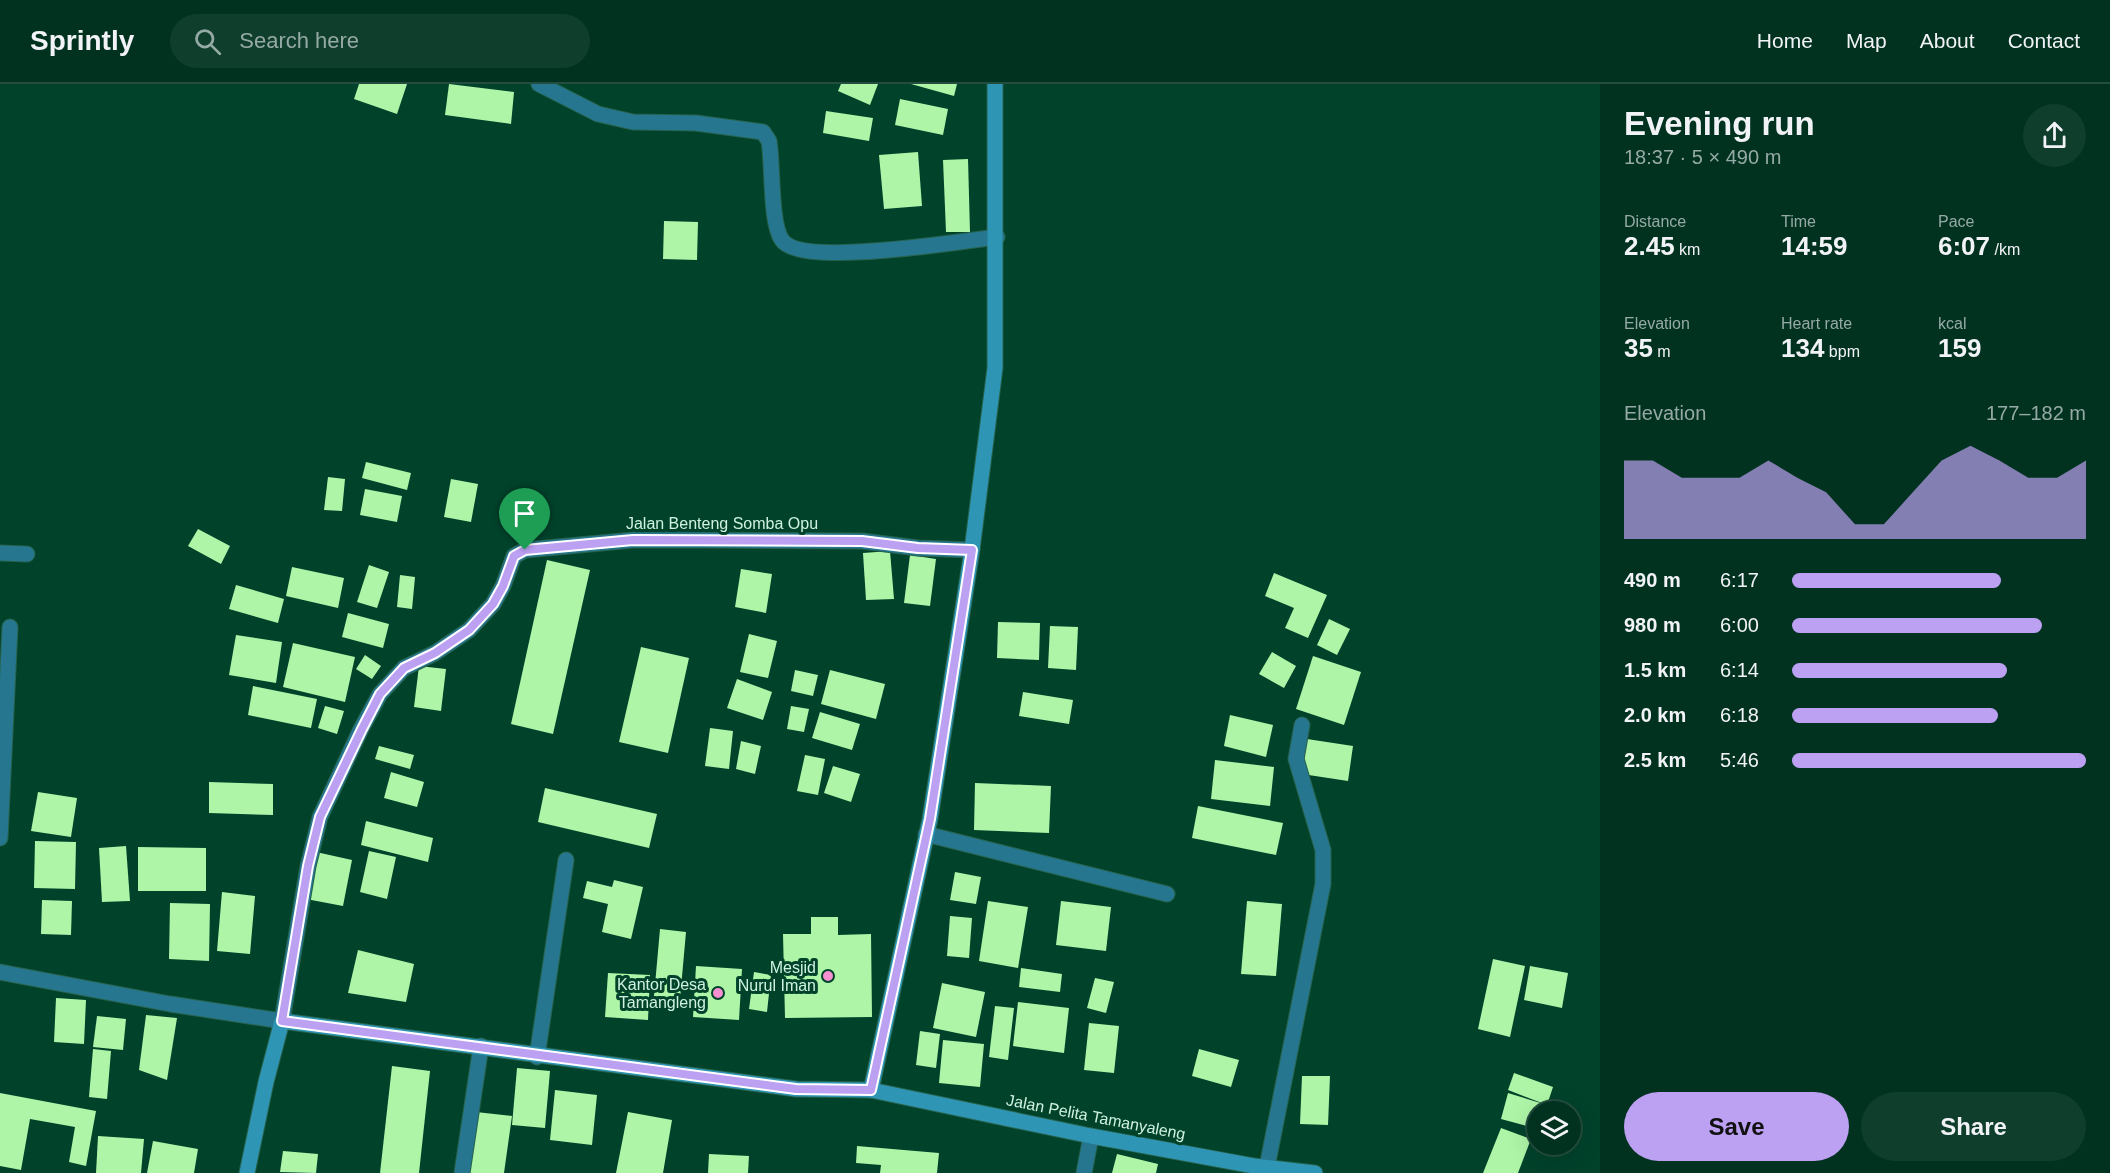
<!DOCTYPE html>
<meta charset="utf-8">
<style>
:root{--surface:#013220;--page:#0f3e2d;--text:#f1f3f6;--muted:#96aaa5;--line:#234d3e;--accent:#bca0f2}
body{margin:0;font-family:Arial,sans-serif;background:var(--page);color:var(--text);height:100vh;display:flex;flex-direction:column;font-size:22px;white-space:nowrap}
*{box-sizing:border-box;margin:0}
p{font-size:20px;color:var(--muted)}
.icon{flex:none;width:33px;height:33px;fill:none;stroke:currentColor;stroke-width:2;stroke-linecap:round;stroke-linejoin:round}
.map{position:relative;flex:1;overflow:hidden}
.sheet{display:flex;flex-direction:column;background:var(--surface);width:510px}
.sheet>*{flex:none}
.tools{position:absolute;left:1527px;top:1017px;display:grid;gap:12px}
.tools a{display:grid;place-items:center;width:54px;height:54px;border-radius:50%;background:var(--surface);box-shadow:0 6px 24px #0002,0 0 0 2px var(--line);font-size:30px}
.pin{position:absolute;display:grid;place-items:center;width:51px;height:51px;color:#fff;margin:-62px -26px;border-radius:50% 50% 50% 0;rotate:-45deg;box-shadow:0 0 6px #0007}
.pin .icon{rotate:45deg}
.round{display:grid;place-items:center;flex:none;width:63px;height:63px;border-radius:32px;background:var(--page)}
.overview{display:flex;align-items:center;justify-content:space-between;height:102px;padding:0 24px}
h1{font-size:33px;font-weight:800;line-height:45px}
.figures{display:grid;grid-template-columns:repeat(3,1fr);gap:9px;height:102px;padding:6px 24px}
.figures div{display:grid;align-content:center}
.figures b{font-size:26px;font-weight:800}
.figures small{font-size:16px;font-weight:400}
.figures p{font-size:16px}
.chart{height:168px;padding:12px 24px}
.chart p{display:flex;justify-content:space-between}
.chart svg{width:100%;height:108px;margin-top:6px;fill:var(--accent);opacity:.7}
.button{display:flex;gap:12px;margin-top:auto;padding:12px 24px}
.button a{flex:1;height:69px;border-radius:36px;background:var(--accent);color:#111;font-size:24px;font-weight:800;line-height:69px;text-align:center}
.button a+a{background:var(--page);color:var(--text)}
ul{padding:0 24px;list-style:none;font-size:20px}
li{display:grid;grid-template-columns:96px 72px 1fr;align-items:center;height:45px}
li i{height:15px;border-radius:8px;background:var(--accent)}
header{display:flex;align-items:center;gap:36px;box-sizing:border-box;height:84px;padding:0 30px;background:var(--surface);border-bottom:2px solid var(--line)}
header strong{font-size:28px}
nav{display:flex;gap:33px;margin-inline-start:auto;font-size:21px}
.search{width:420px;height:54px;background:var(--page);display:flex;align-items:center;gap:15px;box-sizing:border-box;padding:0 21px;border-radius:33px;color:var(--muted);font-size:22px}
main{display:flex;flex:1;min-height:0}
.map>svg:first-child{display:block}
.building{fill:#aef5a7}
.lines{fill:none;stroke-linecap:round;stroke-linejoin:round}
.street-casing{stroke:#26624b;stroke-width:17}
.secondary-casing{stroke:#26624b;stroke-width:17}
.street{stroke:#25768e;stroke-width:15}
.secondary{stroke:#2f95b4;stroke-width:15}
.route-casing{stroke:#fff;stroke-width:12}
.route{stroke:#bca0f2;stroke-width:8}
.poi-dot{fill:#f690d1;stroke:#01422b;stroke-width:2}
.labels{text-anchor:middle;dominant-baseline:central;stroke-width:6;stroke-linejoin:round;paint-order:stroke}
.street-label{font-size:16px;fill:#cef2df;stroke:#01422b}
.poi-label{font-size:16px;fill:#cef2df;stroke:#01422b;text-anchor:end}
</style>
<header>
<strong>Sprintly</strong>
<div class="search"><svg class="icon" aria-label="search" viewBox="0 0 24 24"><circle cx="10" cy="10" r="6"/><path d="M15 15l6 6"/></svg>Search here</div>
<nav><a>Home</a><a>Map</a><a>About</a><a>Contact</a></nav>
</header>
<main>
<div class="map">
<svg width="1600" height="1089" viewBox="0 0 1600 1089">
<rect width="100%" height="100%" fill="#01422b"/>
<!-- building -->
<g class="building">
<polygon points="359,0 407,0 397,30 354,15"/>
<polygon points="449,0 514,8 511,40 445,31"/>
<polygon points="841,0 878,0 870,21 838,7"/>
<polygon points="911,0 957,0 954,12"/>
<polygon points="900,15 948,25 943,51 895,41"/>
<polygon points="826,27 873,34 869,57 823,49"/>
<polygon points="918,68 922,122 884,125 879,71"/>
<polygon points="968,75 970,148 946,148 943,76"/>
<polygon points="664,137 698,138 697,176 663,175"/>
<polygon points="366,378 411,389 407,406 362,394"/>
<polygon points="328,393 345,395 342,427 324,426"/>
<polygon points="451,395 478,400 471,438 444,433"/>
<polygon points="365,405 402,412 397,438 360,431"/>
<polygon points="198,445 230,462 221,480 188,462"/>
<polygon points="890,467 894,515 866,516 863,469"/>
<polygon points="910,471 936,475 930,522 904,519"/>
<polygon points="547,476 590,486 553,650 511,640"/>
<polygon points="369,481 389,488 377,524 357,518"/>
<polygon points="292,483 344,494 338,524 286,512"/>
<polygon points="741,485 772,490 766,529 735,523"/>
<polygon points="1274,489 1327,511 1308,554 1285,544 1294,524 1265,512"/>
<polygon points="400,491 415,493 412,525 397,523"/>
<polygon points="236,501 284,515 278,539 229,525"/>
<polygon points="348,529 389,540 383,564 342,553"/>
<polygon points="1329,535 1350,545 1337,571 1317,561"/>
<polygon points="998,538 1040,539 1039,576 997,574"/>
<polygon points="1050,542 1078,543 1076,586 1048,584"/>
<polygon points="749,550 777,557 768,594 740,588"/>
<polygon points="236,551 282,558 276,599 229,591"/>
<polygon points="293,559 355,573 345,618 283,603"/>
<polygon points="641,563 689,574 668,669 619,658"/>
<polygon points="1272,568 1296,582 1284,604 1259,590"/>
<polygon points="365,571 381,582 372,595 356,585"/>
<polygon points="1313,572 1361,588 1344,641 1296,625"/>
<polygon points="419,582 446,585 441,627 414,623"/>
<polygon points="795,586 818,591 813,612 791,607"/>
<polygon points="830,586 885,600 876,635 821,620"/>
<polygon points="737,595 772,608 763,636 727,624"/>
<polygon points="253,602 317,615 311,644 248,631"/>
<polygon points="1023,608 1073,616 1069,640 1019,632"/>
<polygon points="325,622 344,627 337,650 318,644"/>
<polygon points="791,622 809,625 804,648 787,645"/>
<polygon points="820,628 860,640 852,666 812,654"/>
<polygon points="1230,631 1273,641 1266,673 1224,662"/>
<polygon points="710,644 733,647 729,685 705,682"/>
<polygon points="1307,655 1353,662 1348,697 1302,690"/>
<polygon points="741,657 761,662 755,690 736,685"/>
<polygon points="379,662 414,671 410,685 375,675"/>
<polygon points="805,671 825,675 818,711 797,707"/>
<polygon points="1215,676 1274,683 1270,722 1211,715"/>
<polygon points="833,682 860,690 851,718 824,709"/>
<polygon points="391,688 424,698 417,723 384,714"/>
<polygon points="209,698 273,700 273,731 209,729"/>
<polygon points="975,699 1051,702 1049,749 974,746"/>
<polygon points="545,704 657,730 649,764 538,738"/>
<polygon points="38,708 77,714 71,753 31,747"/>
<polygon points="1198,722 1283,739 1276,771 1192,754"/>
<polygon points="366,737 433,754 428,778 361,761"/>
<polygon points="35,757 76,758 75,805 34,804"/>
<polygon points="126,762 130,817 102,818 99,764"/>
<polygon points="138,763 206,764 206,807 138,807"/>
<polygon points="369,767 396,773 387,815 360,808"/>
<polygon points="316,768 352,776 343,822 306,815"/>
<polygon points="955,788 981,793 976,820 950,816"/>
<polygon points="614,796 643,803 631,855 602,848 608,820 583,814 587,797 612,803"/>
<polygon points="222,808 255,812 250,870 217,867"/>
<polygon points="42,816 72,817 71,851 41,850"/>
<polygon points="988,817 1028,823 1018,884 979,877"/>
<polygon points="1061,817 1111,823 1106,867 1056,861"/>
<polygon points="1247,817 1282,820 1276,892 1241,890"/>
<polygon points="170,819 210,820 209,877 169,875"/>
<polygon points="950,832 972,834 969,874 947,872"/>
<polygon points="811,833 838,833 838,851 871,850 872,933 785,934 783,850 811,850"/>
<polygon points="660,845 686,848 680,915 654,912"/>
<polygon points="358,866 414,880 406,918 348,909"/>
<polygon points="1493,875 1525,882 1510,953 1478,945"/>
<polygon points="696,882 742,885 739,936 693,933"/>
<polygon points="1530,882 1568,889 1562,924 1524,916"/>
<polygon points="1021,884 1062,890 1060,908 1019,903"/>
<polygon points="754,888 771,891 767,928 749,925"/>
<polygon points="608,889 650,891 648,936 605,933"/>
<polygon points="1095,894 1114,898 1106,929 1087,924"/>
<polygon points="942,899 985,908 976,953 933,944"/>
<polygon points="56,914 86,916 84,960 54,958"/>
<polygon points="1018,918 1069,924 1064,969 1013,962"/>
<polygon points="995,922 1014,924 1008,976 989,973"/>
<polygon points="146,931 177,934 167,996 139,986"/>
<polygon points="97,932 126,935 123,966 93,963"/>
<polygon points="1089,939 1119,942 1114,989 1084,986"/>
<polygon points="920,947 940,950 936,984 916,981"/>
<polygon points="943,956 984,960 980,1003 939,999"/>
<polygon points="93,965 111,967 107,1015 89,1013"/>
<polygon points="1199,965 1239,976 1231,1003 1192,992"/>
<polygon points="392,982 430,987 419,1089 380,1089"/>
<polygon points="517,984 550,987 545,1044 512,1041"/>
<polygon points="1514,989 1553,1003 1547,1021 1508,1006"/>
<polygon points="1302,992 1330,992 1328,1041 1300,1040"/>
<polygon points="555,1006 597,1011 592,1061 550,1056"/>
<polygon points="0,1009 96,1027 86,1082 69,1078 75,1043 30,1035 21,1086 0,1082"/>
<polygon points="1508,1009 1547,1021 1546,1028 1538,1028 1538,1045 1501,1035"/>
<polygon points="476,1028 512,1032 504,1089 468,1089"/>
<polygon points="628,1028 672,1036 663,1089 616,1089"/>
<polygon points="1501,1044 1531,1055 1518,1089 1483,1089"/>
<polygon points="98,1052 144,1055 141,1089 96,1089"/>
<polygon points="153,1057 198,1065 194,1089 147,1089"/>
<polygon points="857,1062 939,1069 937,1089 880,1089 881,1081 856,1079"/>
<polygon points="283,1067 318,1070 316,1089 280,1088"/>
<polygon points="709,1070 749,1072 748,1089 708,1089"/>
<polygon points="1117,1070 1158,1080 1156,1089 1112,1089"/>
</g>
<g class="lines">
<defs>
<g id="street">
<path d="M539 0 598 30 633 38 696 39 763 48 769 57C773 80 770 140 782 156 801 184 962 157 997 153"/>
<polyline points="0,469 27,470"/>
<polyline points="926,750 1167,810"/>
<polyline points="0,754 10,543"/>
<polyline points="0,888 170,920 282,937 308,782 320,733 361,645 380,610 404,584 435,569 469,546 493,520 503,502 514,472 525,466 633,456 700,456 862,457 918,464 972,466"/>
<polyline points="537,973 566,776"/>
<polyline points="1267,1083 1323,800 1323,766 1296,675 1302,641"/>
<polyline points="462,1089 481,962"/>
<polyline points="1084,1089 1091,1052"/>
</g>
<g id="secondary">
<polyline points="871,1006 930,735 972,466 995,284 995,0"/>
<polyline points="247,1089 266,998 282,937 796,1005 871,1006 1091,1052 1254,1082 1315,1089"/>
</g>
</defs>
<!-- street casing -->
<use href="#street" class="street-casing"/>
<!-- secondary casing -->
<use href="#secondary" class="secondary-casing"/>
<!-- street -->
<use href="#street" class="street"/>
<!-- secondary -->
<use href="#secondary" class="secondary"/>
</g>
<g class="lines">
<defs>
<polygon id="route" points="633,456 862,457 918,464 972,466 930,735 871,1006 796,1005 282,937 308,782 320,733 362,645 380,610 404,584 435,569 469,546 493,520 503,502 514,472 525,466"/>
</defs>
<!-- route casing -->
<use href="#route" class="route-casing"/>
<!-- route -->
<use href="#route" class="route"/>
</g>
<!-- markers -->
<g class="poi-dot">
<circle cx="828" cy="892" r="6"/>
<circle cx="718" cy="909" r="6"/>
</g>
<g class="labels">
<!-- street labels -->
<g class="street-label">
<text x="722" y="439">Jalan Benteng Somba Opu</text>
<text transform="translate(1096 1033) rotate(11)">Jalan Pelita Tamanyaleng</text>
</g>
<!-- poi labels -->
<g class="poi-label">
<text x="816" y="883">Mesjid<tspan x="816" dy="18">Nurul Iman</tspan></text>
<text x="706" y="900">Kantor Desa<tspan x="706" dy="18">Tamangleng</tspan></text>
</g>
</g>
</svg>
<div class="tools">
<a><svg class="icon" aria-label="layers" viewBox="0 0 24 24"><path d="M12 4l9 5-9 5-9-5zM3 14l9 5 9-5"/></svg></a>
</div>
<div class="pin" style="left:525px;top:466px;background:#1e9e55"><svg class="icon" aria-label="arrive" viewBox="0 0 24 24"><path d="M6 21V4h12l-3 4 3 4H6"/></svg></div>
</div>
<section class="sheet">
<div class="overview"><div><h1>Evening run</h1><p>18:37 · 5 × 490 m</p></div><a class="round"><svg class="icon" aria-label="share" viewBox="0 0 24 24"><path d="M12 15V3M7 8l5-5 5 5M5 13v7h14v-7"/></svg></a></div>
<div class="figures">
<div><p>Distance</p><b>2.45<small> km</small></b></div>
<div><p>Time</p><b>14:59</b></div>
<div><p>Pace</p><b>6:07<small> /km</small></b></div>
</div>
<div class="figures">
<div><p>Elevation</p><b>35<small> m</small></b></div>
<div><p>Heart rate</p><b>134<small> bpm</small></b></div>
<div><p>kcal</p><b>159</b></div>
</div>
<div class="chart"><p><span>Elevation</span>177–182 m</p>
<svg viewBox="0 0 160 44" preserveAspectRatio="none"><path d="M0 44V12L10 12L20 19L30 19L40 19L50 12L60 19L70 25L80 38L90 38L100 25L110 12L120 6L130 12L140 19L150 19L160 12V44z"/></svg>
</div>
<ul>
<li><b>490 m</b>6:17<i style="width:71%"></i></li>
<li><b>980 m</b>6:00<i style="width:85%"></i></li>
<li><b>1.5 km</b>6:14<i style="width:73%"></i></li>
<li><b>2.0 km</b>6:18<i style="width:70%"></i></li>
<li><b>2.5 km</b>5:46<i style="width:100%"></i></li>
</ul>
<div class="button"><a>Save</a><a>Share</a></div>
</section>
</main>
